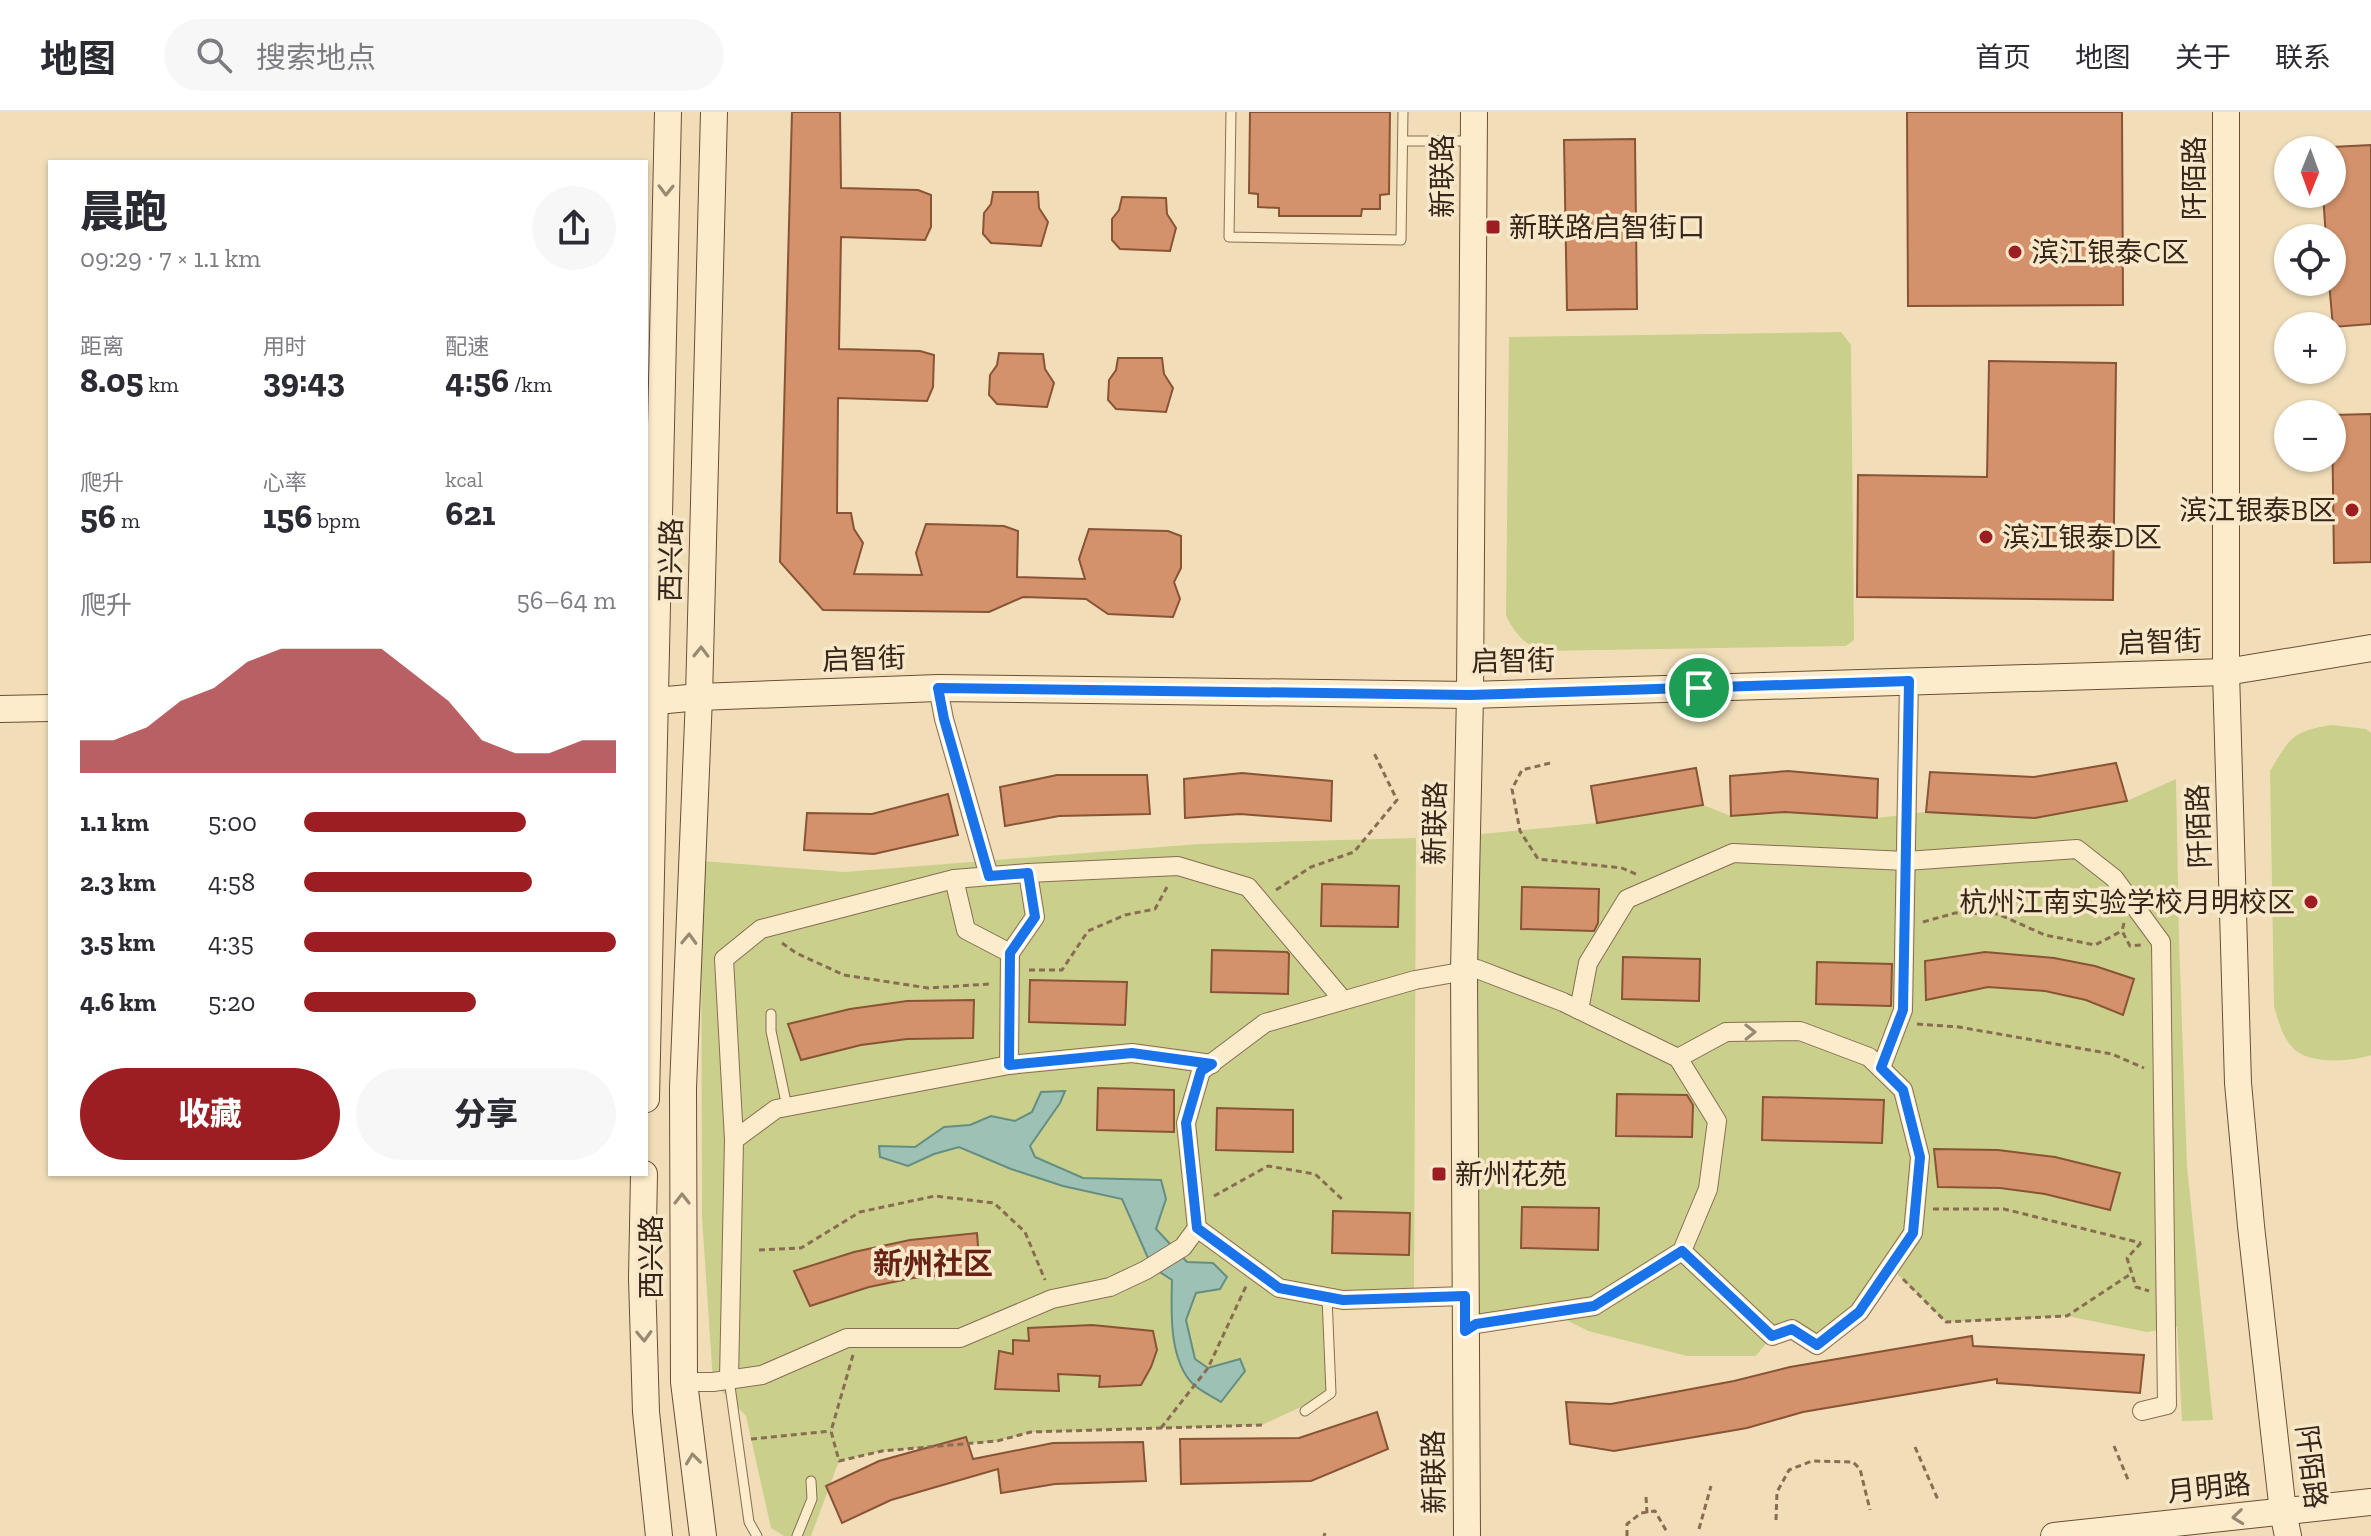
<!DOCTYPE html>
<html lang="zh">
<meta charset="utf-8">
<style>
:root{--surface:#fff;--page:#f7f7f7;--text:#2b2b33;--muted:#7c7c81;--line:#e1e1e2;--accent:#9c1e23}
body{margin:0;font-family:"Zilla Slab","Noto Sans SC",serif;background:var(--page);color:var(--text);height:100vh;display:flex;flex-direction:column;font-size:30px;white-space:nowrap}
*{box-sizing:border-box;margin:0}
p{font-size:26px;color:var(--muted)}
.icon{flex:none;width:44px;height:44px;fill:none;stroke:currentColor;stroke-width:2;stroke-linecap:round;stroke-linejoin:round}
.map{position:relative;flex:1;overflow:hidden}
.side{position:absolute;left:48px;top:48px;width:600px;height:1016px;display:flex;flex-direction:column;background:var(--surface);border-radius:0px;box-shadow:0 2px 6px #0004}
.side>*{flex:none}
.needle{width:52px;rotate:181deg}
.controls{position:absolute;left:2274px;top:24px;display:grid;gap:16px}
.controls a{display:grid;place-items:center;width:72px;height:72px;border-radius:50%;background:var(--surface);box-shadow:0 2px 6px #0004;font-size:40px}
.pin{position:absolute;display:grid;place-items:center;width:68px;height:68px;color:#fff;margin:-34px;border:4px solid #fff;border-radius:50%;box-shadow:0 2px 8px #0007}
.round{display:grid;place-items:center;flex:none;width:84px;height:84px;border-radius:42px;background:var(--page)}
.head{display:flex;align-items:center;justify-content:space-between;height:136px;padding:0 32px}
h1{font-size:44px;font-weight:800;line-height:60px}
.stats{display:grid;grid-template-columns:repeat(3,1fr);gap:12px;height:136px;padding:8px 32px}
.stats div{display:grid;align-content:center}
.stats b{font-size:34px;font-weight:800}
.stats small{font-size:22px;font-weight:400}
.stats p{font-size:22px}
.chart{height:224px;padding:16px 32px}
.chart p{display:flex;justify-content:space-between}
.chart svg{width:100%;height:144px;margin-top:8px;fill:var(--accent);opacity:.7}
.button{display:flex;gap:16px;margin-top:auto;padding:16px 32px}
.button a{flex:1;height:92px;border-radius:48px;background:var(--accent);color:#fff;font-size:32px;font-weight:800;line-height:92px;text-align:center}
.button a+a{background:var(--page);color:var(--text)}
ul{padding:0 32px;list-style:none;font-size:26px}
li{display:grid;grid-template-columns:128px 96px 1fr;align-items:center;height:60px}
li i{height:20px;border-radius:10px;background:var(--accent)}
header{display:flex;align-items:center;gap:48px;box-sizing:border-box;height:112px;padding:0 40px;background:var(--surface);border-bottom:2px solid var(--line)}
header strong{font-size:38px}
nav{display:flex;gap:44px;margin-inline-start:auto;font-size:28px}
.search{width:560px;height:72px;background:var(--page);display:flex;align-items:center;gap:20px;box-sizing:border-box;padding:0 28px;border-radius:44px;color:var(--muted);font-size:30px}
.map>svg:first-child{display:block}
.green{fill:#cacf8c}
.water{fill:#9ec1b5;stroke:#658e83;stroke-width:2}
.building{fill:#d3926b;stroke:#895436;stroke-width:2}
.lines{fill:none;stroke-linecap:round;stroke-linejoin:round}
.lane-casing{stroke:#886d52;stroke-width:11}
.street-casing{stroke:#886d52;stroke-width:20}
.secondary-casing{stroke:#6a4e36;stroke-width:28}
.path{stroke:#886d52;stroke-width:3;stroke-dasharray:6 4;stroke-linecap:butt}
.lane{stroke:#fceccc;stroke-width:9}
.street{stroke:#fceccc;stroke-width:18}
.secondary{stroke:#fceccc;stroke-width:26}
.oneway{stroke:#998972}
.route-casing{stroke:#fff;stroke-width:16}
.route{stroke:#1a73e8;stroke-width:10}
.poi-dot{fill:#9c1e23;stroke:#f8e8c9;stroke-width:3}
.labels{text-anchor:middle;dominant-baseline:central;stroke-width:7;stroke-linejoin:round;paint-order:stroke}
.street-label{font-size:28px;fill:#362619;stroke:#f8e8c9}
.poi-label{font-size:28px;fill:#362619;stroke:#f8e8c9;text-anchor:start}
.neighbourhood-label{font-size:30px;font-weight:bold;fill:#662315;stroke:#f8e8c9}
</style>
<header>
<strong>地图</strong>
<div class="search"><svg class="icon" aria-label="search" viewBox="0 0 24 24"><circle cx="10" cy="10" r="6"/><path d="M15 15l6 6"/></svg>搜索地点</div>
<nav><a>首页</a><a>地图</a><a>关于</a><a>联系</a></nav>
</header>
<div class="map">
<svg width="2371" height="1424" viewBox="0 0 2371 1424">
<rect width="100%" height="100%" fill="#f1deb9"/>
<!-- green -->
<g class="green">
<path d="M1841 220 1851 233 1854 528 1846 534 1541 539C1523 531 1515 521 1506 504L1509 225Z"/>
<path d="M2332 613 2366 617 2371 621V943C2351 950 2307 953 2292 935 2282 924 2278 908 2274 894L2270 659C2290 626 2292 619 2332 613Z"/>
<polygon points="2176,667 2179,827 2187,1054 2213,1308 2182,1309 2177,1215 2147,1220 2067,1204 1946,1210 1890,1155 1817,1233 1791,1217 1772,1224 1756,1244 1687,1244 1588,1219 1553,1201 1476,1212 1477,857 1481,722 1597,711 1703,693 1731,704 1785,700 1877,706 1926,700 2035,706 2127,689"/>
<polygon points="1416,726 1414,1185 1327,1185 1331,1281 1262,1313 1031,1320 997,1329 882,1339 839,1349 811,1424 784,1424 771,1416 746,1304 713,1270 702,1105 701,749 845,760 1199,732"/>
</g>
<!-- water -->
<path class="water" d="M1065 979 1060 991 1030 1034 1035 1045 1083 1066 1161 1068 1166 1087 1156 1117 1187 1150 1213 1151 1227 1165 1220 1177 1196 1181 1186 1208 1195 1247 1208 1256 1240 1247 1245 1259 1221 1290C1212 1284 1200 1279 1193 1272 1169 1248 1171 1200 1172 1168L1152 1155 1122 1087 1063 1074 1011 1057 959 1035 934 1042 908 1054 880 1045 879 1034 915 1035 944 1015 970 1013 991 1004 1015 1009 1032 1000 1041 980Z"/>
<!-- building -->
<g class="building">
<polygon points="792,0 840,0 841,76 918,78 931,83 931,115 925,128 841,125 839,237 920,239 934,243 933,275 927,289 838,286 837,401 851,401 854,417 863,431 854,462 922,463 916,441 926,412 1004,414 1018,419 1017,465 1085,467 1079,447 1089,417 1168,419 1181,424 1181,456 1174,470 1180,487 1173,505 1108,502 1086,487 1023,485 989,500 823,498 780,450"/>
<polygon points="1250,0 1390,0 1389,82 1380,83 1380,97 1362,97 1361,104 1279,104 1279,96 1258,95 1258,82 1249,81"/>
<polygon points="1907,0 2122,0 2123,193 1908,194"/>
<polygon points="1635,27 1637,197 1567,198 1564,28"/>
<polygon points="2371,33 2371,212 2333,215 2329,170 2332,170 2332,126 2326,126 2323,82 2332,82 2332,35"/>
<polygon points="993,80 1038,80 1039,96 1048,110 1041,134 991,131 983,122 984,101 991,92"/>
<polygon points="1122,85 1166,86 1167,102 1176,116 1170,139 1120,137 1112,128 1112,107 1119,98"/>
<polygon points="999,241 1043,242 1045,257 1054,271 1047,295 997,292 989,283 990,263 997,253"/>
<polygon points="1118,246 1162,246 1164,262 1173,276 1166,300 1116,297 1108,288 1109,268 1116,258"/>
<polygon points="1989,249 2116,251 2113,488 1857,485 1858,363 1987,365"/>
<polygon points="2371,302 2371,450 2334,451 2332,303"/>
<polygon points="2116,651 2127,689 2035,706 1926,700 1930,660 2034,665"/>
<polygon points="1696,656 1703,693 1597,711 1591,674"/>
<polygon points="1788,659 1878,667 1877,706 1785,700 1731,704 1730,664"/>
<polygon points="1242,661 1332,669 1331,709 1240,702 1185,706 1184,667"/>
<polygon points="1057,663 1147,663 1150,702 1059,704 1005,714 1000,675"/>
<polygon points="948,682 958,723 874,742 804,738 807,701 872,702"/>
<polygon points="1322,772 1399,774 1398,815 1321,814"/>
<polygon points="1522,775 1599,777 1598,811 1594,819 1521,817"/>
<polygon points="1212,838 1287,840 1289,842 1288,882 1211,880"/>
<polygon points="1985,840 2054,846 2095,854 2134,867 2123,903 2086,888 2045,879 1988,875 1926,888 1925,849"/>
<polygon points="1623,845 1700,847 1699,889 1622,887"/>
<polygon points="1817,850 1892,852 1891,894 1816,892"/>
<polygon points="1030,868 1127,870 1125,913 1029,910"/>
<polygon points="974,888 973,926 907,927 861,933 801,948 788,912 850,897 907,889"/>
<polygon points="1098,976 1174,978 1174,1020 1097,1018"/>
<polygon points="1617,982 1687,983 1693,993 1692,1025 1616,1024"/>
<polygon points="1763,985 1884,988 1882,1031 1762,1028"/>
<polygon points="1217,996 1293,998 1293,1040 1216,1038"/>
<polygon points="1934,1037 1998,1038 2055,1045 2120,1061 2110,1098 2045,1082 2000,1076 1938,1075"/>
<polygon points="1522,1095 1599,1096 1598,1138 1521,1136"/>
<polygon points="1333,1099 1410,1101 1409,1143 1332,1141"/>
<polygon points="977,1121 980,1160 913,1166 869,1175 810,1194 794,1159 854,1140 910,1128"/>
<polygon points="1092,1213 1153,1219 1157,1238 1151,1255 1141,1273 1099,1275 1100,1264 1058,1262 1059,1279 995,1277 999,1239 1013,1242 1013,1228 1029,1229 1028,1216"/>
<polygon points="1972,1224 1973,1234 2144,1243 2140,1281 1997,1271 1997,1267 1803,1300 1747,1316 1614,1339 1570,1332 1566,1290 1611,1292 1734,1269 1790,1255"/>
<polygon points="1377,1300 1388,1337 1311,1369 1181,1372 1180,1327 1299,1326"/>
<polygon points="966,1325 973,1347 1053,1331 1143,1330 1146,1369 1055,1372 1001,1381 998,1357 891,1388 842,1411 826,1374 879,1349"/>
</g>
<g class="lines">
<defs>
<g id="lane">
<polyline points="1231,0 1229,125 1401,128 1403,0"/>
<polyline points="1403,29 1471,29"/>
<polyline points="771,902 771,919 787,995"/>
<polyline points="729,1267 749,1410 757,1424"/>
<polyline points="1305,1299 1331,1281 1327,1185"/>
<polyline points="797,1424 812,1387 811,1369"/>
</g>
<g id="street">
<polyline points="938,576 944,607 989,764"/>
<polyline points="954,767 966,818 1010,841"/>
<polyline points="1579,898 1588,851 1627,787 1733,741 1906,749 2077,737 2114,766 2161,830 2167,1293 2142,1299"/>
<polyline points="1678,946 1726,920 1800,919 1869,945 1903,978 1920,1045 1913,1121 1859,1200 1817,1233 1792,1217 1772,1224 1682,1139"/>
<polyline points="1009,953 1010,841 1035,805 1028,761"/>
<polyline points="1881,956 1903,898 1909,569"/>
<polyline points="734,1028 724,847 761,817 954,767 1028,761 1178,754 1248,775 1343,888"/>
<polyline points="1465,1219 1476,1212 1594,1194 1682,1139 1708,1077 1717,1009 1678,946 1563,890 1477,857 1415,868 1265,911 1201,959 1186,1011 1197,1116 1279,1176 1343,1188 1465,1184"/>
<polyline points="729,1267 734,1028 776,997 1009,953 1132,941 1212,952"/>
<polyline points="684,1270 713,1270 762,1263 847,1226 960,1226 1052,1187 1110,1175 1146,1158 1183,1135 1197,1116"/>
</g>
<g id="secondary">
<polyline points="2226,0 2226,560 2238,971 2251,1114 2283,1400 2288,1424"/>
<polyline points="646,590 699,585 938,576 1470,583 2226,560 2371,536"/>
<polyline points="0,597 50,596"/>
<polyline points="646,987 668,0"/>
<polyline points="644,1062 642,1166 646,1300 659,1424"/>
<polyline points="703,1424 684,1270 683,976 699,585 714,0"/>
<polyline points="1467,1424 1464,858 1470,583 1474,0"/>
<polyline points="2054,1424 2371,1390"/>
</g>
</defs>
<!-- lane casing -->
<use href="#lane" class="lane-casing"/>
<!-- street casing -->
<use href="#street" class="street-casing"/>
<!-- secondary casing -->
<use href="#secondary" class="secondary-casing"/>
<!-- path -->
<g class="path">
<polyline points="1550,651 1522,658 1512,677 1520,719 1538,747 1622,756 1638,763"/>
<polyline points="1276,778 1311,755 1354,740 1397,688 1374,641"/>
<polyline points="1923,810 1955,801 1998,802 2045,823 2095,833 2122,819"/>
<polyline points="2124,811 2122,819 2130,834 2141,833"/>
<polyline points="782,831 796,841 844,863 928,876 990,872"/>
<polyline points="1029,858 1062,858 1088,819 1125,803 1155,797 1167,775"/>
<polyline points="1917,912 1959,915 2112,942 2144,956"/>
<polyline points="1214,1084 1268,1054 1315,1062 1343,1088"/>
<polyline points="1933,1097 2004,1097 2141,1131"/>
<polyline points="2141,1131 2127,1146 2136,1175 2149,1179"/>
<polyline points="759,1138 801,1136 860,1100 935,1084 994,1091 1025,1120 1045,1168"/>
<polyline points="1903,1167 1946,1210 2067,1204 2132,1161"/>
<polyline points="853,1243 831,1319 839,1349 882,1339 997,1329 1031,1320 1262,1313"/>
<polyline points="1161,1316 1208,1256 1247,1172"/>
<polyline points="751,1327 831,1319"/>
<polyline points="2114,1334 2129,1370"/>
<polyline points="1915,1335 1939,1390"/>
<polyline points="1646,1385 1647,1401"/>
<polyline points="1776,1408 1777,1380 1789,1358 1812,1349 1853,1350 1860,1357 1870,1398"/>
<polyline points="1699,1417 1711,1374"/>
<polyline points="1324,1424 1325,1421"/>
<polyline points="1627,1424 1627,1412 1641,1401 1655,1399 1667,1420"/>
</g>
<!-- lane -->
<use href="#lane" class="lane"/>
<!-- street -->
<use href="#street" class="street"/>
<!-- secondary -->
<use href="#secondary" class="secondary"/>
</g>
<!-- one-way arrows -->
<defs><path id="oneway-chevron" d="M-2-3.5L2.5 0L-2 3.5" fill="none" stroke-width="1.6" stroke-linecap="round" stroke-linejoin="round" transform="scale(2)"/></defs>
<g class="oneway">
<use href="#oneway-chevron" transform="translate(666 78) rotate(91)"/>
<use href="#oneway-chevron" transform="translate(701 540) rotate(-89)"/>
<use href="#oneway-chevron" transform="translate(689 827) rotate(-88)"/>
<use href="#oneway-chevron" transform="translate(1750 920) rotate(-1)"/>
<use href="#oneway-chevron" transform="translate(682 1087) rotate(-90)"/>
<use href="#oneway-chevron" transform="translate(644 1224) rotate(88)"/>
<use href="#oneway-chevron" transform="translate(693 1347) rotate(-97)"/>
<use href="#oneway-chevron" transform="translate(2238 1405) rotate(174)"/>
</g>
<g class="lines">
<defs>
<polygon id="route" points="1909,569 1903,898 1881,956 1903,978 1920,1045 1913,1121 1859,1200 1817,1233 1792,1217 1772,1224 1682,1139 1594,1194 1476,1212 1465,1219 1465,1184 1343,1188 1279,1176 1197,1116 1186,1011 1201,959 1212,952 1132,941 1009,953 1010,841 1035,805 1028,761 989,764 944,607 938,576 1470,583"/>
</defs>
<!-- route casing -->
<use href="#route" class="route-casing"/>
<!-- route -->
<use href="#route" class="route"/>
</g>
<!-- markers -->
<g class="poi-dot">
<rect x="1485" y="107" width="16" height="16" rx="4"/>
<circle cx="2015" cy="140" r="8"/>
<circle cx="2352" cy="398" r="8"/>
<circle cx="1986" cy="425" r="8"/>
<circle cx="2311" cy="790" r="8"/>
<rect x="1431" y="1054" width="16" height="16" rx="4"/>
</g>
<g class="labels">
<!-- street labels -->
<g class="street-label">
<text transform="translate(1442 64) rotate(-90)">新联路</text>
<text transform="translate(2194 66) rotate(-90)">阡陌路</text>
<text transform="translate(671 448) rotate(-89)">西兴路</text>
<text transform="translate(2160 530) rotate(-2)">启智街</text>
<text transform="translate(864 547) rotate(-2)">启智街</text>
<text transform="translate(1513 549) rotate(-1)">启智街</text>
<text transform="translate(1435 711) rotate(-89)">新联路</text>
<text transform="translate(2199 714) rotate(-92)">阡陌路</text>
<text transform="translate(651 1145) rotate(-90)">西兴路</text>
<text transform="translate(2311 1355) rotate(83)">阡陌路</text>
<text transform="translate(1434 1360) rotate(-91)">新联路</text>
<text transform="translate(2209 1376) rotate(-6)">月明路</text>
</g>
<!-- poi labels -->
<g class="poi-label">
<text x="1509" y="115">新联路启智街口</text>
<text x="2031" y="140">滨江银泰C区</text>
<text x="2336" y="398" text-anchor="end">滨江银泰B区</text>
<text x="2002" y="425">滨江银泰D区</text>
<text x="2295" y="790" text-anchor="end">杭州江南实验学校月明校区</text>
<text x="1455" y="1062">新州花苑</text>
</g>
<!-- neighbourhood labels -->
<g class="neighbourhood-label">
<text x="933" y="1152">新州社区</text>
</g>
</g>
</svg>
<div class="controls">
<a><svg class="needle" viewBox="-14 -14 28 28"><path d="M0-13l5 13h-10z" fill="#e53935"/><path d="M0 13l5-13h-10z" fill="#7c7c81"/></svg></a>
<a><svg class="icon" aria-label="locate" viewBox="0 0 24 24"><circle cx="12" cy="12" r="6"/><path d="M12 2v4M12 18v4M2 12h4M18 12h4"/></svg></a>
<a>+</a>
<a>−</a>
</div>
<div class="pin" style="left:1699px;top:576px;background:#1e9e55"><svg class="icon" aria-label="arrive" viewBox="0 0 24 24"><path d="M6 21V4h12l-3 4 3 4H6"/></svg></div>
<section class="side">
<div class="head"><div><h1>晨跑</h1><p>09:29 · 7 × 1.1 km</p></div><a class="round"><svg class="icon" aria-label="share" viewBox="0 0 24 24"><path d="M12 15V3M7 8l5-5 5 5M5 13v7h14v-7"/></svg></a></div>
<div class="stats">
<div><p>距离</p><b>8.05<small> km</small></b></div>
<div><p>用时</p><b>39:43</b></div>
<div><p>配速</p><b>4:56<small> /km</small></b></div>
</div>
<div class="stats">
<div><p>爬升</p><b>56<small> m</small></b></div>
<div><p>心率</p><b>156<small> bpm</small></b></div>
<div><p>kcal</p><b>621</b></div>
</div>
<div class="chart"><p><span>爬升</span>56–64 m</p>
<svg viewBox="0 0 160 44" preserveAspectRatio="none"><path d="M0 44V34L10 34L20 30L30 22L40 18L50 10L60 6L70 6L80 6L90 6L100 14L110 22L120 34L130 38L140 38L150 34L160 34V44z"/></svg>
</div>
<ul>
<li><b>1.1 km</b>5:00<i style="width:71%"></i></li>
<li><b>2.3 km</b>4:58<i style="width:73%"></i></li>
<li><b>3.5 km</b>4:35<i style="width:100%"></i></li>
<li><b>4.6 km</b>5:20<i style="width:55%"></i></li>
</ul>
<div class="button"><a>收藏</a><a>分享</a></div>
</section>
</div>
